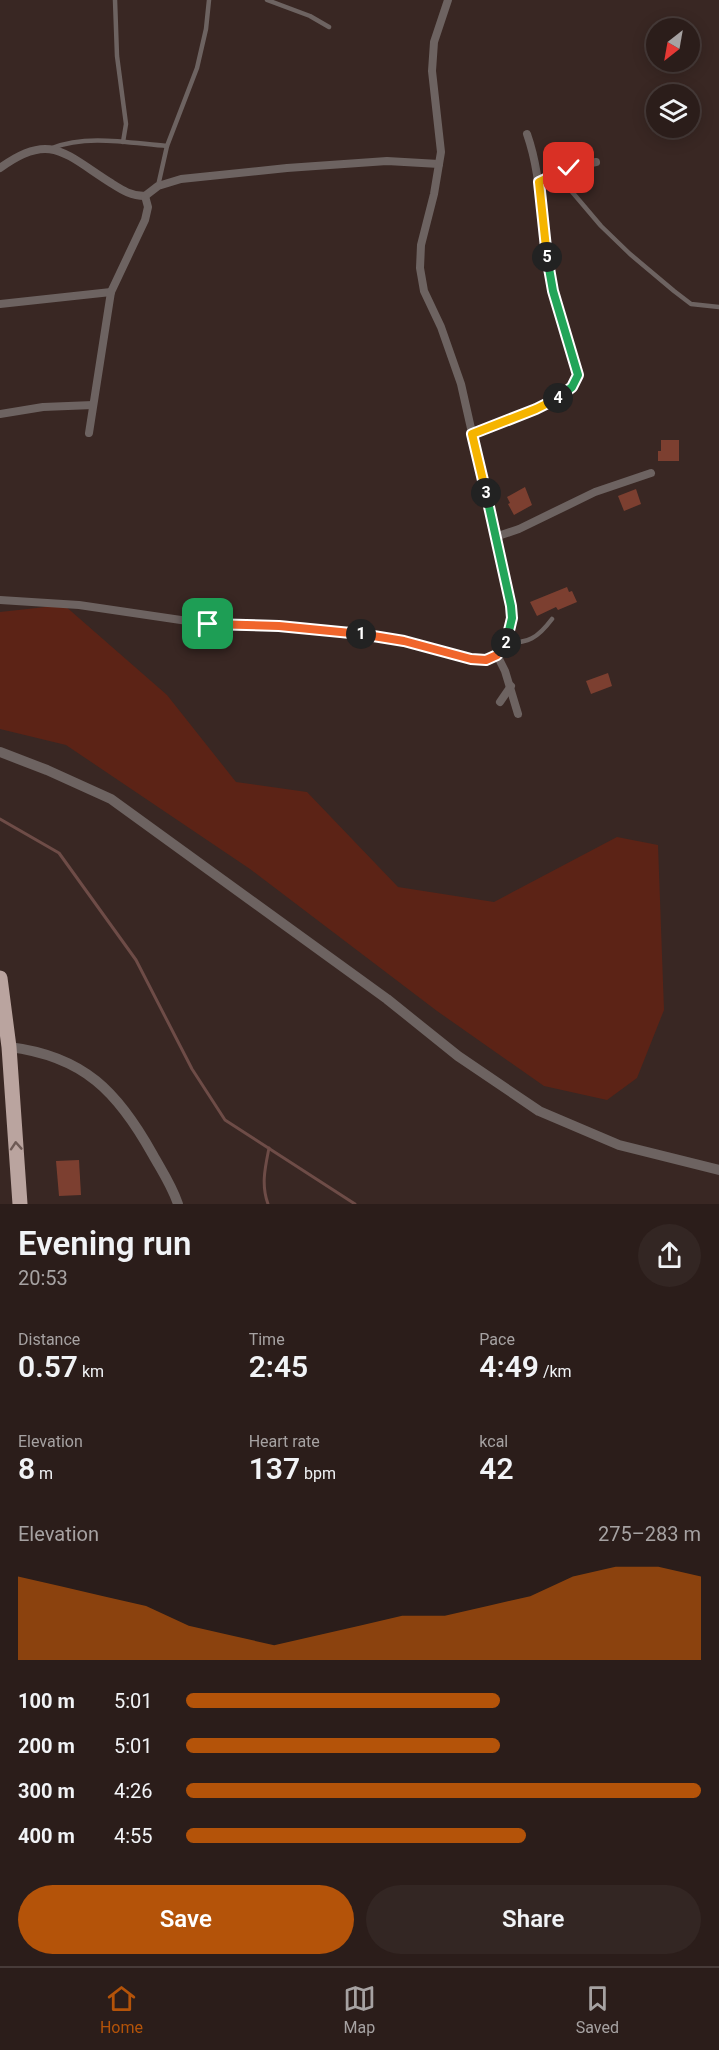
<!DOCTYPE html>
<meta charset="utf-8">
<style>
:root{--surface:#2b1d1a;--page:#332623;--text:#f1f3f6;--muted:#a6a2a2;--line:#473b39;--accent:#b45309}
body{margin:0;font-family:Roboto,sans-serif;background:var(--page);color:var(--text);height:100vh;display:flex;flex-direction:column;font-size:22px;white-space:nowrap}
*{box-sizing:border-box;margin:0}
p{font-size:20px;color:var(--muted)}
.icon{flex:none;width:33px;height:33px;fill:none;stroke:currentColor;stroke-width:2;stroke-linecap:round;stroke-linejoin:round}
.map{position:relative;height:1204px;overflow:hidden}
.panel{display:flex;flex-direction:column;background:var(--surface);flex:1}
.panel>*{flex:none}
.needle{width:39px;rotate:211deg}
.buttons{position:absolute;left:646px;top:18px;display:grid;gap:12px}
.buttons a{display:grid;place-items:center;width:54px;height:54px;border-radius:50%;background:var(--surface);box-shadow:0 3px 15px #0003,0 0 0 2px var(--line);font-size:30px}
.pin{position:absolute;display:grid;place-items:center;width:51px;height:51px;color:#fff;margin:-26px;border-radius:12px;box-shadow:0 3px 9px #0006}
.km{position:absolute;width:30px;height:30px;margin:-15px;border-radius:50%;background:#222;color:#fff;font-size:16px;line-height:30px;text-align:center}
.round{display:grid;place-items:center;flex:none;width:63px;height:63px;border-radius:32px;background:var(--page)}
.head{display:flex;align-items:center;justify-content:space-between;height:102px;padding:0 18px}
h1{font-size:33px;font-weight:600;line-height:45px}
.figures{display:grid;grid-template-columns:repeat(3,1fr);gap:9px;height:102px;padding:6px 18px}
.figures div{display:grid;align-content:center}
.figures b{font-size:30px;font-weight:600}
.figures small{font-size:16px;font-weight:400}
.figures p{font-size:16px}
.chart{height:168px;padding:12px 18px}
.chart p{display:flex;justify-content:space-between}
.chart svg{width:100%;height:108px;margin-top:6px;fill:var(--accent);opacity:.7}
.primary-button{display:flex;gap:12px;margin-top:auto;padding:12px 18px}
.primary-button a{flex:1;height:69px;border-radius:36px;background:var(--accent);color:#fff;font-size:24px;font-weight:600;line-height:69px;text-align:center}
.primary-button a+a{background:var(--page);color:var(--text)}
ul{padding:0 18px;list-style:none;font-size:20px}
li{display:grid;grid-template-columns:96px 72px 1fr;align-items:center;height:45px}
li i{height:15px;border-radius:8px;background:var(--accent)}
.menu{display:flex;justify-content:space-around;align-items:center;height:84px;border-top:2px solid var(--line);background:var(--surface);font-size:16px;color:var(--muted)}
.menu a{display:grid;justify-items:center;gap:3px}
.menu .selected{color:var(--accent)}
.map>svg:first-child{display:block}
.green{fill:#5c2316}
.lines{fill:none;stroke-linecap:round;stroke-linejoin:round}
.stream{stroke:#6e4c47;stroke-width:3}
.building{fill:#7c3f30}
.service{stroke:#6d6361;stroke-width:4.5}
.minor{stroke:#6d6361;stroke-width:8}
.tertiary{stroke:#6d6361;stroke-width:10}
.trunk{stroke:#baa49f;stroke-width:15}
.oneway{stroke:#6e5a55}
.split-1-casing{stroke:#fff;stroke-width:12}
.split-2-casing{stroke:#fff;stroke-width:12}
.split-3-casing{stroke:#fff;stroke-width:12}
.split-4-casing{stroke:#fff;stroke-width:12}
.split-5-casing{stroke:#fff;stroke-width:12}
.split-6-casing{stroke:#fff;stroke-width:12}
.split-1{stroke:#f0652b;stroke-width:8}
.split-2{stroke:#f0652b;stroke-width:8}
.split-3{stroke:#22a559;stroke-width:8}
.split-4{stroke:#f5b400;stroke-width:8}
.split-5{stroke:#22a559;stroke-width:8}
.split-6{stroke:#f5b400;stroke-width:8}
</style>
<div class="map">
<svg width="719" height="1204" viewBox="0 0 719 1204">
<rect width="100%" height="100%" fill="#392723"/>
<!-- green -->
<polygon class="green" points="64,605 167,695 236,782 307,792 398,887 494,902 617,837 658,845 664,1010 637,1078 607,1100 544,1086 437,1011 250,869 66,745 0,729 0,612"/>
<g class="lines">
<!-- stream -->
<g class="stream">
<polyline points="0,819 59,853 136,960 192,1069 225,1120 355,1204"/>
<path d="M268 1204C261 1185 265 1168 269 1148"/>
</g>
</g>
<!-- building -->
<g class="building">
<polygon points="661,440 679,440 679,461 658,461 658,451 661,451"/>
<polygon points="525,487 532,505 514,515 508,504 510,503 507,497"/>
<polygon points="636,489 641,504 624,511 618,496"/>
<polygon points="567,587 569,592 572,591 577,602 558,610 556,607 537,616 530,602"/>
<polygon points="608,673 612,686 591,694 586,681"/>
<polygon points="79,1160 81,1195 59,1196 56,1161"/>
</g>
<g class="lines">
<!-- service -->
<g class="service">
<polyline points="115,0 117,56 126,124 123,142"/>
<polyline points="267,0 310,16 329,27"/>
<path d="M52 148C87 134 130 143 167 146"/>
<polyline points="556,173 601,226 630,254 674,291 691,304 719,307"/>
<polyline points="158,186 167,146 197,68 206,29 209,0"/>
<path d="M505 644C529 642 537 639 552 619"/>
</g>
<!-- minor -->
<g class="minor">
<path d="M0 168C50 131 65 154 111 183 122 190 131 196 145 196L158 186 181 179 287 168 387 161 439 164"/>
<polyline points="539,182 569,168 596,162"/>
<polyline points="0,304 111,292"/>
<polyline points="0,414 43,407 93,405"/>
<polyline points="89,433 111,292 145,220 148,207 145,196"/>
<path d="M472 433C498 424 553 408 571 388 574 384 576 379 578 375 566 331 550 289 545 244 540 207 540 171 527 134"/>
<polyline points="495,537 519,529 595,492 651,473"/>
<polyline points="0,600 79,605 208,624 279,626 351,633 404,641 471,659 487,660 497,655 505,644 512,618 511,606 461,384 441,327 424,291 420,268 421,245 434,194 441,152 432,71 434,42 448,0"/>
<polyline points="497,655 505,671 518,714"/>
<polyline points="500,702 511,686"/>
</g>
<!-- tertiary -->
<g class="tertiary">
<polyline points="0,752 47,770 111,799 387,999 458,1056 539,1111 619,1145 719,1170"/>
<path d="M9 1047C84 1056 118 1092 153 1155 162 1171 172 1186 178 1204"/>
</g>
<!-- trunk -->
<polyline class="trunk" points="0,978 9,1047 20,1204"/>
</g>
<!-- one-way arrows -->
<defs><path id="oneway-chevron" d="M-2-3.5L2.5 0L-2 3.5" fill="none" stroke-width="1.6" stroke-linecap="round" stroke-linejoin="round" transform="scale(1.5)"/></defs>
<use class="oneway" href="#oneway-chevron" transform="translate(16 1146) rotate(-94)"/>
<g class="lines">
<defs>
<polyline id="split-1" points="208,624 279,626 361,634"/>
<polyline id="split-2" points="361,634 404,641 471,659 486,660 497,655 506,643"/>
<polyline id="split-3" points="486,493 511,606 512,618 506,643"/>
<polyline id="split-4" points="486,493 472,434 536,409 558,398"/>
<polyline id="split-5" points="547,257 553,291 578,375 572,387 558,398"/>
<polyline id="split-6" points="547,257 539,182 569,168"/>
</defs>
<!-- split-1 casing -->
<use href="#split-1" class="split-1-casing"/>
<!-- split-2 casing -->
<use href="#split-2" class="split-2-casing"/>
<!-- split-3 casing -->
<use href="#split-3" class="split-3-casing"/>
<!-- split-4 casing -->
<use href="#split-4" class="split-4-casing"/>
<!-- split-5 casing -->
<use href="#split-5" class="split-5-casing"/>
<!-- split-6 casing -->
<use href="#split-6" class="split-6-casing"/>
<!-- split-1 -->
<use href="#split-1" class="split-1"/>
<!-- split-2 -->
<use href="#split-2" class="split-2"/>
<!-- split-3 -->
<use href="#split-3" class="split-3"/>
<!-- split-4 -->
<use href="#split-4" class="split-4"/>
<!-- split-5 -->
<use href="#split-5" class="split-5"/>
<!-- split-6 -->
<use href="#split-6" class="split-6"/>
</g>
</svg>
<div class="buttons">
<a><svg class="needle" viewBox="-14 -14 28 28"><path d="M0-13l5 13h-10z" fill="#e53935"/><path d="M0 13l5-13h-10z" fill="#a6a2a2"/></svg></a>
<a><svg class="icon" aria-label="layers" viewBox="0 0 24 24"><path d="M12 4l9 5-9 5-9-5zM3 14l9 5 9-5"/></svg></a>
</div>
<div class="pin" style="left:208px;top:624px;background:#1e9e55"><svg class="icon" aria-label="arrive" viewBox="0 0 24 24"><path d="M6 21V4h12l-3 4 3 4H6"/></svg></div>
<div class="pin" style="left:569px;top:168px;background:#d93025"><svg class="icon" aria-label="check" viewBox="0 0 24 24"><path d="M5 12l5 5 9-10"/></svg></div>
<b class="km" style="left:361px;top:634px">1</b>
<b class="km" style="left:506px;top:643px">2</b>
<b class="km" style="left:486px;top:493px">3</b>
<b class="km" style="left:558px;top:398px">4</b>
<b class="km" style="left:547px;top:257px">5</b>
</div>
<section class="panel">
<div class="head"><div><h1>Evening run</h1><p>20:53</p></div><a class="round"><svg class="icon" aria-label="share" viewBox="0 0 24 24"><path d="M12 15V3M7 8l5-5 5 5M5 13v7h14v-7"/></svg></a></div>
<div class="figures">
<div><p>Distance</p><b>0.57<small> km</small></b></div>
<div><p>Time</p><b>2:45</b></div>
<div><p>Pace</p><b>4:49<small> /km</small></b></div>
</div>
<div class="figures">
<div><p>Elevation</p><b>8<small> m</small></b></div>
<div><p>Heart rate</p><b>137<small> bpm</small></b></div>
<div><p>kcal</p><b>42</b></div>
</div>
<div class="chart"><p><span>Elevation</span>275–283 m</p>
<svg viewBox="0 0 160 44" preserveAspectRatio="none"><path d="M0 44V10L10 14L20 18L30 22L40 30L50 34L60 38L70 34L80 30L90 26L100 26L110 22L120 18L130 10L140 6L150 6L160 10V44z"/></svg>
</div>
<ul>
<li><b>100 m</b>5:01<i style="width:61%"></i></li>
<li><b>200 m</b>5:01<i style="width:61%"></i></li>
<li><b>300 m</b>4:26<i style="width:100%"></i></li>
<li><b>400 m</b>4:55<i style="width:66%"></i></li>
</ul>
<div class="primary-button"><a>Save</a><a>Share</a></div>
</section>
<nav class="menu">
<a class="selected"><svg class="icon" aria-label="home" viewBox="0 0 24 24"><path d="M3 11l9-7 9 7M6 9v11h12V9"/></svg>Home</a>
<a><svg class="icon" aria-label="map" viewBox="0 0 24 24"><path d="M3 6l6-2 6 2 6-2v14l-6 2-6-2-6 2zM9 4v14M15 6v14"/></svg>Map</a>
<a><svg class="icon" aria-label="saved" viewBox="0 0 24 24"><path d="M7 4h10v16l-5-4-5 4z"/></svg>Saved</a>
</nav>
